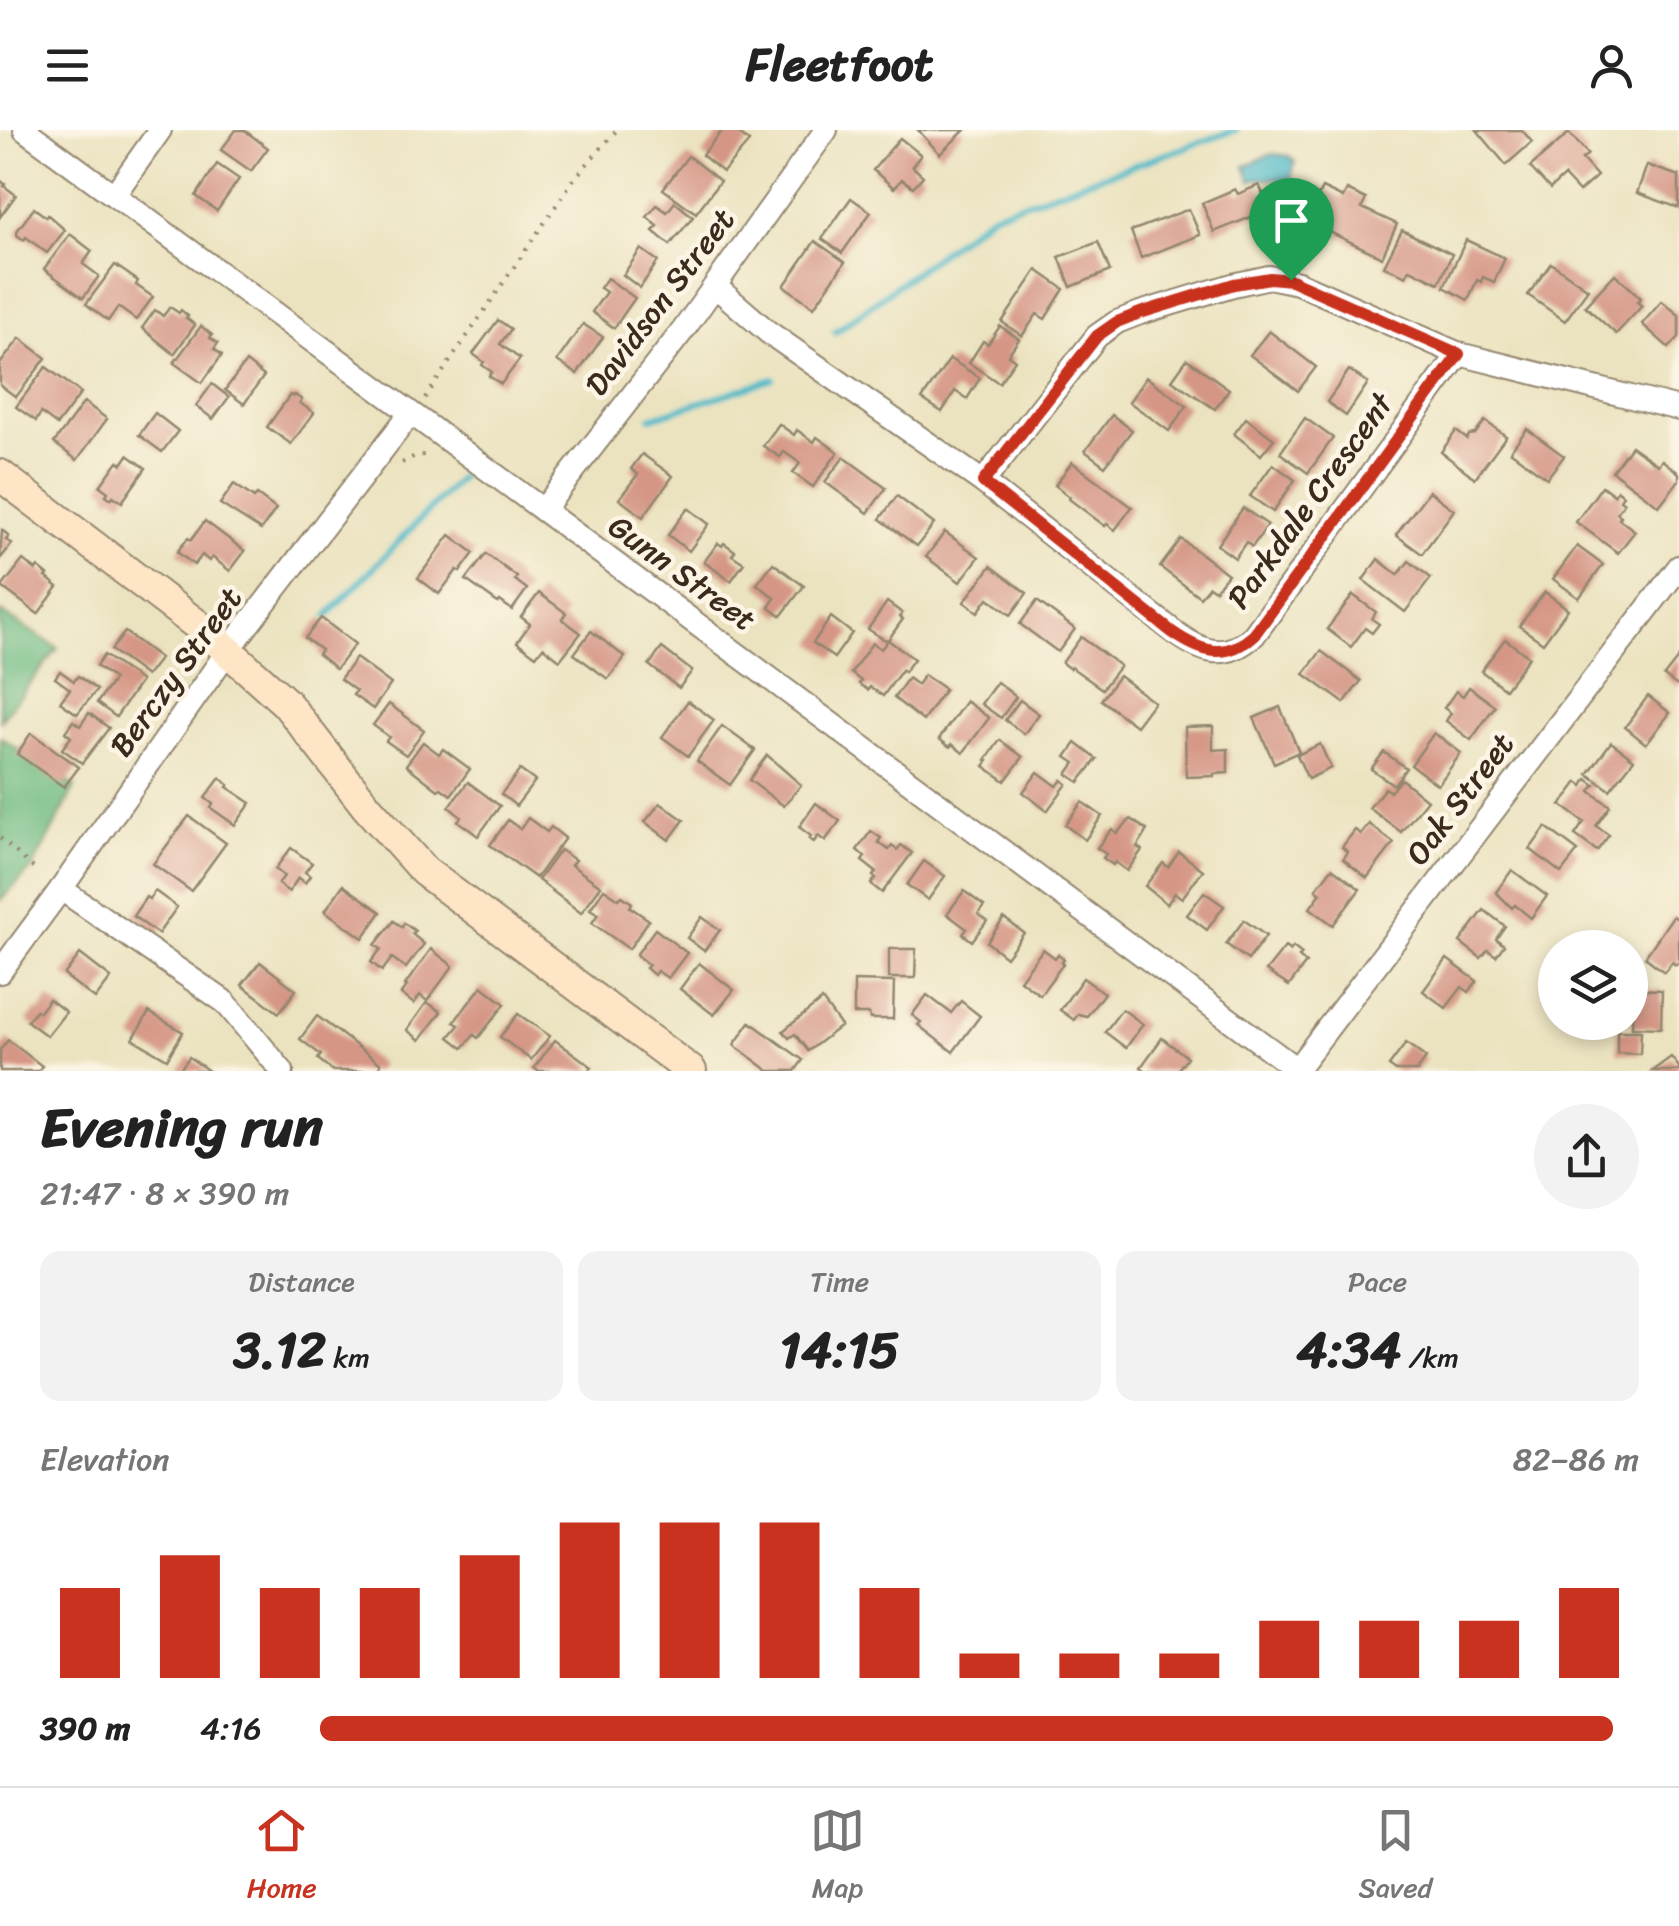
<!DOCTYPE html>
<meta charset="utf-8">
<style>
:root{--surface:#fff;--page:#f2f2f2;--text:#222;--muted:#767676;--line:#e0e0e0;--accent:#c8321e}
body{margin:0;font-family:Sriracha,sans-serif;background:var(--page);color:var(--text);height:100vh;display:flex;flex-direction:column;font-size:38px;white-space:nowrap}
*{box-sizing:border-box;margin:0}
p{font-size:32px;color:var(--muted)}
.icon{flex:none;width:55px;height:55px;fill:none;stroke:currentColor;stroke-width:2;stroke-linecap:round;stroke-linejoin:round}
.map{position:relative;height:941px;overflow:hidden}
.panel{display:flex;flex-direction:column;background:var(--surface);flex:1}
.panel>*{flex:none}
.tools{position:absolute;left:1538px;top:800px;display:grid;gap:20px}
.tools a{display:grid;place-items:center;width:110px;height:110px;border-radius:50%;background:var(--surface);box-shadow:0 5px 15px #0003;font-size:50px}
.pin{position:absolute;display:grid;place-items:center;width:85px;height:85px;color:#fff;margin:-102px -42px;border-radius:50% 50% 50% 0;rotate:-45deg;box-shadow:0 0 10px #0007}
.pin .icon{rotate:45deg}
.round{display:grid;place-items:center;flex:none;width:105px;height:105px;border-radius:52px;background:var(--page)}
.summary{display:flex;align-items:center;justify-content:space-between;height:170px;padding:0 40px}
h1{font-size:55px;font-weight:700;line-height:75px}
.figures{display:grid;grid-template-columns:repeat(3,1fr);gap:15px;height:170px;padding:10px 40px}
.figures div{display:grid;align-content:center;border-radius:20px;background:var(--page);text-align:center}
.figures b{font-size:50px;font-weight:700}
.figures small{font-size:28px;font-weight:400}
.figures p{font-size:28px}
.chart{height:280px;padding:20px 40px}
.chart p{display:flex;justify-content:space-between}
.chart svg{width:100%;height:180px;margin-top:10px;stroke:var(--accent);stroke-width:6}
ul{padding:0 40px;list-style:none;font-size:32px}
li{display:grid;grid-template-columns:160px 120px 1fr;align-items:center;height:75px}
li i{height:25px;border-radius:12px;background:var(--accent)}
header{display:flex;justify-content:space-between;align-items:center;height:130px;padding:0 40px;background:var(--surface);font-size:45px;font-weight:700}
.menu{display:flex;justify-content:space-around;align-items:center;height:140px;border-top:2px solid var(--line);background:var(--surface);font-size:28px;color:var(--muted)}
.menu a{display:grid;justify-items:center;gap:5px}
.menu .selected{color:var(--accent)}
.map>svg:first-child{display:block}
.forest{fill:#6fbb83;stroke:#557250;stroke-width:2.5}
.water{fill:#4ebac9;stroke:#447274;stroke-width:2.5}
.lines{fill:none;stroke-linecap:round;stroke-linejoin:round}
.stream{stroke:#4ebac9;stroke-width:6}
.building{fill:#d59685}
.street-casing{stroke:#93866f;stroke-width:26}
.secondary-casing{stroke:#93866f;stroke-width:34}
.path{stroke:#93866f;stroke-width:4;stroke-dasharray:2.5 8;stroke-linecap:butt}
.street{stroke:#fff;stroke-width:22}
.secondary{stroke:#fee5c5;stroke-width:30}
.route-casing{stroke:#fff;stroke-width:20}
.route{stroke:#c8321e;stroke-width:12}
.labels{text-anchor:middle;dominant-baseline:central;stroke-width:9;stroke-linejoin:round;paint-order:stroke}
.street-label{font-size:32px;fill:#3b2a1e;stroke:#fcf5e5}
</style>
<header><svg class="icon" aria-label="menu" viewBox="0 0 24 24"><path d="M4 6h16M4 12h16M4 18h16"/></svg>Fleetfoot<svg class="icon" aria-label="person" viewBox="0 0 24 24"><circle cx="12" cy="8" r="4"/><path d="M4 21q1-7 8-7t8 7"/></svg></header>
<div class="map">
<svg width="1679" height="941" viewBox="0 0 1679 941">
<rect width="100%" height="100%" fill="#fcf5e5"/>
<filter id="ink" filterUnits="userSpaceOnUse"><feTurbulence type="fractalNoise" baseFrequency=".01" numOctaves="2"/><feDisplacementMap in="SourceGraphic" scale="20" xChannelSelector="R" yChannelSelector="G"/><feConvolveMatrix kernelMatrix="1 2 1 2 8 2 1 2 1" color-interpolation-filters="sRGB"/></filter>
<filter id="wash" filterUnits="userSpaceOnUse"><feTurbulence type="fractalNoise" baseFrequency=".0048" numOctaves="4" result="noise"/><feDisplacementMap in="SourceGraphic" scale="40" xChannelSelector="R" yChannelSelector="G"/><feGaussianBlur stdDeviation="2.25" result="paint"/><feColorMatrix in="noise" values="0 0 0 0 0 0 0 0 0 0 0 0 0 0 0 0 0 1.4 0 .05"/><feComposite in="paint" operator="in"/></filter>
<g filter="url(#wash)">
<rect width="100%" height="100%" fill="#ebe3c0"/>
<!-- forest -->
<g class="forest">
<polygon points="0,482 58,518 0,591"/>
<polygon points="0,607 75,657 33,737 0,771"/>
</g>
<!-- water -->
<polygon class="water" points="1271,24 1289,26 1295,32 1291,49 1288,52 1272,48 1256,49 1251,52 1245,36"/>
<g class="lines">
<!-- stream -->
<g class="stream">
<polyline points="835,202 992,84 1236,0"/>
<polyline points="651,288 773,249"/>
<polyline points="327,486 461,347"/>
</g>
</g>
<g id="blocks">
<!-- building -->
<g class="building">
<polygon points="236,0 244,0 268,18 251,41 221,20"/>
<polygon points="723,0 735,0 749,12 723,42 702,25"/>
<polygon points="918,0 965,0 940,24"/>
<polygon points="1477,0 1522,0 1532,12 1506,35"/>
<polygon points="1569,3 1588,24 1582,29 1597,46 1579,62 1564,46 1550,59 1530,37"/>
<polygon points="900,8 921,25 912,36 923,46 913,57 902,49 894,58 873,40"/>
<polygon points="688,26 720,51 696,83 663,59"/>
<polygon points="217,34 239,49 217,81 196,66"/>
<polygon points="1647,35 1679,46 1679,78 1637,63"/>
<polygon points="0,50 5,54 4,56 16,65 0,87"/>
<polygon points="1259,55 1263,64 1270,61 1276,77 1214,102 1202,73 1235,59 1238,64"/>
<polygon points="1322,58 1343,68 1347,60 1366,69 1362,78 1397,94 1382,127 1306,91"/>
<polygon points="851,68 871,82 842,123 822,109"/>
<polygon points="675,72 693,87 670,115 653,101 658,96 647,87 657,75 667,82"/>
<polygon points="34,78 46,87 48,85 65,100 47,123 26,107 24,110 17,105 17,101"/>
<polygon points="1189,79 1200,105 1141,128 1131,101"/>
<polygon points="1402,100 1452,124 1439,153 1410,139 1406,146 1384,136"/>
<polygon points="70,104 92,121 83,134 99,146 83,168 44,139"/>
<polygon points="1466,110 1505,128 1494,152 1483,147 1481,152 1477,150 1468,170 1444,157"/>
<polygon points="815,111 845,132 814,177 784,156"/>
<polygon points="1098,112 1110,141 1071,157 1059,127"/>
<polygon points="641,119 658,131 640,158 623,145"/>
<polygon points="1551,133 1588,159 1565,191 1528,165"/>
<polygon points="115,135 138,151 136,155 153,167 136,190 118,177 108,191 86,174"/>
<polygon points="1037,140 1064,159 1045,189 1037,184 1022,206 1002,192"/>
<polygon points="1615,144 1641,168 1637,172 1642,176 1616,204 1585,176"/>
<polygon points="607,148 635,168 614,198 592,182 606,162 600,158"/>
<polygon points="1662,171 1679,185 1679,207 1669,218 1642,194"/>
<polygon points="170,177 179,183 181,180 188,186 186,188 195,195 174,224 142,198 155,180 163,186"/>
<polygon points="498,190 511,199 500,214 520,229 501,254 489,246 492,242 482,235 484,232 473,224"/>
<polygon points="583,194 603,207 577,244 557,231"/>
<polygon points="201,196 212,205 210,208 218,213 214,219 222,225 202,253 174,233"/>
<polygon points="1000,196 1019,209 1008,225 1015,230 999,253 969,233 983,211 988,214"/>
<polygon points="1269,201 1316,237 1298,261 1250,225"/>
<polygon points="20,208 46,228 16,267 0,255 0,234"/>
<polygon points="950,229 980,248 967,269 955,261 942,282 922,269"/>
<polygon points="1187,229 1229,259 1215,279 1172,250"/>
<polygon points="246,232 264,246 244,274 225,260"/>
<polygon points="46,237 81,263 57,295 41,283 36,291 16,277"/>
<polygon points="1349,240 1368,253 1346,286 1327,272"/>
<polygon points="1146,247 1187,276 1169,301 1129,272"/>
<polygon points="212,254 229,267 213,289 196,276"/>
<polygon points="290,265 293,267 295,265 302,270 300,273 314,283 291,314 267,297"/>
<polygon points="84,272 107,289 77,330 54,313"/>
<polygon points="155,283 178,301 162,322 139,305"/>
<polygon points="1112,285 1132,300 1105,336 1085,321"/>
<polygon points="1246,288 1274,309 1261,325 1234,304"/>
<polygon points="1305,288 1333,308 1308,343 1280,323"/>
<polygon points="1485,291 1506,306 1475,348 1441,322 1456,301 1467,309 1469,305 1475,304"/>
<polygon points="779,294 794,305 797,300 814,312 817,307 838,322 813,357 793,343 800,333 784,322 780,327 763,316"/>
<polygon points="1527,299 1564,326 1547,348 1510,321"/>
<polygon points="1631,316 1658,335 1662,330 1679,343 1679,350 1659,376 1612,341"/>
<polygon points="642,324 673,346 643,387 619,369 638,344 631,339"/>
<polygon points="128,325 146,338 122,372 113,366 111,369 106,365 108,362 100,356 118,331 122,334"/>
<polygon points="844,327 886,358 868,383 825,352"/>
<polygon points="1072,332 1132,377 1115,400 1107,394 1105,396 1069,369 1070,367 1055,355"/>
<polygon points="1273,334 1295,350 1273,382 1250,366"/>
<polygon points="234,354 254,368 257,365 276,379 261,400 220,374"/>
<polygon points="1602,356 1614,365 1617,360 1623,365 1620,370 1624,373 1617,383 1621,386 1619,389 1635,401 1618,423 1576,392"/>
<polygon points="1429,361 1454,380 1422,424 1396,405"/>
<polygon points="897,366 934,394 917,416 880,389"/>
<polygon points="688,378 709,394 689,421 668,405"/>
<polygon points="1243,378 1268,395 1252,417 1246,412 1235,428 1217,415"/>
<polygon points="205,391 245,421 230,441 212,427 209,431 202,425 194,435 177,422 188,408 191,410"/>
<polygon points="2,400 9,406 6,410 12,414 0,429"/>
<polygon points="945,402 979,427 960,452 926,427"/>
<polygon points="450,405 474,423 460,442 457,440 439,464 418,448"/>
<polygon points="1181,409 1228,444 1215,460 1209,456 1200,467 1160,437"/>
<polygon points="718,413 722,416 724,413 735,421 732,425 744,433 731,451 704,432"/>
<polygon points="1577,416 1603,435 1579,468 1553,449"/>
<polygon points="486,424 517,447 515,450 527,459 512,480 500,471 498,473 466,450"/>
<polygon points="1378,429 1398,445 1409,431 1431,448 1405,482 1363,450"/>
<polygon points="23,430 36,440 38,437 48,445 46,447 58,457 38,484 2,457"/>
<polygon points="773,433 804,456 781,486 769,477 775,468 757,454"/>
<polygon points="991,436 1027,463 1011,485 988,468 978,482 964,472"/>
<polygon points="1545,462 1568,479 1543,513 1519,496"/>
<polygon points="539,463 566,483 562,489 581,503 560,530 543,517 536,526 517,512 530,494 521,487"/>
<polygon points="1353,465 1376,482 1372,489 1379,494 1372,503 1365,498 1351,517 1327,499"/>
<polygon points="1037,471 1075,499 1058,522 1020,494"/>
<polygon points="887,472 902,483 900,487 903,489 888,510 883,509 868,499"/>
<polygon points="831,487 852,503 834,528 813,513"/>
<polygon points="321,488 355,514 336,539 318,524 321,520 305,508"/>
<polygon points="591,501 625,527 608,549 574,524"/>
<polygon points="125,502 160,528 146,546 111,520"/>
<polygon points="1081,507 1120,536 1102,559 1071,537 1070,539 1062,533"/>
<polygon points="1505,509 1529,527 1505,559 1481,541"/>
<polygon points="888,510 914,529 904,542 902,540 883,566 870,557 868,560 859,554 861,551 851,543 872,513 881,519"/>
<polygon points="662,518 692,541 679,558 649,535"/>
<polygon points="1321,521 1361,551 1344,573 1304,544"/>
<polygon points="104,525 141,551 116,587 97,573 114,549 96,536"/>
<polygon points="1679,527 1679,557 1664,546"/>
<polygon points="356,528 391,554 373,579 353,565 356,561 340,549"/>
<polygon points="60,541 74,551 78,546 97,560 77,584 60,572 70,559 55,548"/>
<polygon points="924,545 945,559 923,591 894,568 908,548 917,555"/>
<polygon points="1119,546 1154,572 1136,596 1101,570"/>
<polygon points="997,552 1016,567 1001,588 981,574"/>
<polygon points="1469,557 1495,576 1471,610 1446,591 1451,583 1444,578 1456,561 1463,566"/>
<polygon points="1648,566 1670,583 1646,614 1625,597"/>
<polygon points="1020,570 1039,584 1024,604 1005,590"/>
<polygon points="688,571 714,590 688,626 662,607"/>
<polygon points="966,571 989,588 963,623 952,614 950,617 939,609"/>
<polygon points="389,574 424,600 406,625 386,611 389,607 373,595"/>
<polygon points="1280,577 1299,622 1274,633 1254,588"/>
<polygon points="89,583 109,598 82,633 62,619 71,607 65,602 73,591 80,596"/>
<polygon points="722,596 755,620 730,655 697,631"/>
<polygon points="1213,596 1213,620 1228,619 1228,643 1214,644 1214,646 1186,647 1185,597"/>
<polygon points="31,603 79,637 64,657 17,624"/>
<polygon points="1434,603 1461,623 1438,655 1411,635"/>
<polygon points="1000,610 1023,627 1005,651 984,636 988,631 986,630"/>
<polygon points="423,612 439,624 443,619 470,639 451,665 441,658 438,660 406,635"/>
<polygon points="1611,612 1634,629 1610,660 1588,644"/>
<polygon points="1076,613 1097,629 1079,652 1067,644 1075,633 1066,627"/>
<polygon points="1320,614 1331,638 1308,649 1297,625"/>
<polygon points="1384,622 1406,638 1394,655 1371,639"/>
<polygon points="767,625 801,655 784,676 749,650"/>
<polygon points="520,640 535,651 516,676 501,664"/>
<polygon points="1038,642 1057,656 1062,650 1067,654 1047,681 1023,662"/>
<polygon points="220,648 229,655 227,657 251,673 235,695 211,678 213,674 205,668"/>
<polygon points="1401,649 1427,670 1401,702 1369,678 1385,658 1390,662"/>
<polygon points="1587,649 1595,655 1590,661 1610,676 1596,696 1609,705 1597,721 1575,705 1584,692 1561,675 1578,652 1583,656"/>
<polygon points="468,652 500,676 478,706 458,691 461,687 449,677"/>
<polygon points="1082,672 1102,686 1085,710 1065,695"/>
<polygon points="660,673 684,690 669,710 645,692"/>
<polygon points="816,673 840,691 825,711 818,706 814,712 809,709 811,706 799,697"/>
<polygon points="189,686 226,713 191,761 153,734"/>
<polygon points="528,688 547,702 551,697 565,708 536,748 490,715 508,690 520,699"/>
<polygon points="1131,689 1147,700 1137,717 1142,720 1127,741 1115,732 1113,735 1103,728 1106,724 1097,718 1112,699 1117,703"/>
<polygon points="1369,694 1394,713 1367,748 1343,729 1348,722 1342,717 1355,700 1361,704"/>
<polygon points="1546,697 1578,721 1561,743 1530,719"/>
<polygon points="871,701 881,708 878,712 889,720 892,716 897,720 901,715 912,723 882,763 871,754 876,748 873,746 876,742 862,731 865,727 857,720"/>
<polygon points="291,718 312,733 305,742 310,746 305,753 298,748 289,762 278,754 284,746 275,739"/>
<polygon points="560,720 575,730 571,735 601,756 581,783 538,750"/>
<polygon points="1179,722 1203,740 1182,768 1175,763 1167,774 1145,756 1163,733 1168,737"/>
<polygon points="924,731 945,746 928,770 907,755"/>
<polygon points="1332,738 1360,759 1333,795 1310,778 1321,763 1316,759"/>
<polygon points="1512,740 1547,766 1531,788 1515,775 1512,778 1496,762"/>
<polygon points="343,755 381,782 363,808 325,781"/>
<polygon points="604,759 619,769 622,766 632,773 630,777 649,790 629,819 592,793 598,784 590,779"/>
<polygon points="155,761 177,777 158,804 133,786 146,767 149,769"/>
<polygon points="964,761 984,776 978,784 987,791 972,811 963,804 967,799 947,784"/>
<polygon points="1204,762 1224,776 1207,800 1187,785"/>
<polygon points="1484,780 1505,796 1496,809 1504,815 1496,826 1488,820 1481,828 1460,812"/>
<polygon points="1673,786 1679,790 1679,832 1676,835 1672,832 1664,842 1645,827"/>
<polygon points="702,787 720,800 704,821 687,808"/>
<polygon points="1004,788 1024,803 1006,827 987,812"/>
<polygon points="1244,790 1266,806 1248,830 1226,814"/>
<polygon points="394,791 402,797 404,793 415,801 412,804 424,814 406,838 392,828 382,841 371,832 381,819 375,815"/>
<polygon points="655,799 687,823 668,848 657,841 654,845 646,838 649,835 636,825"/>
<polygon points="1285,817 1290,821 1293,817 1302,824 1299,827 1306,833 1289,856 1266,841"/>
<polygon points="431,819 453,836 427,871 420,865 414,874 401,864 407,856 405,855"/>
<polygon points="889,819 916,819 915,848 889,848"/>
<polygon points="1043,819 1055,828 1058,824 1064,829 1061,832 1063,834 1040,865 1020,850"/>
<polygon points="80,824 111,848 95,869 64,845"/>
<polygon points="1447,829 1477,851 1469,862 1462,857 1446,878 1423,861"/>
<polygon points="260,832 296,860 279,883 242,855"/>
<polygon points="699,833 734,860 714,885 680,859"/>
<polygon points="1083,848 1104,863 1087,886 1078,884 1074,890 1060,880"/>
<polygon points="854,851 894,852 893,889 870,889 869,884 854,884"/>
<polygon points="482,856 505,874 478,908 474,905 463,918 449,907 459,895 454,892"/>
<polygon points="1634,859 1662,860 1661,898 1632,897"/>
<polygon points="927,865 951,883 961,871 980,886 953,922 918,895 921,892 912,885"/>
<polygon points="49,869 66,882 47,906 27,891 36,880 39,882"/>
<polygon points="822,870 841,896 808,921 795,904 789,908 783,901"/>
<polygon points="427,872 441,882 420,910 407,900"/>
<polygon points="1122,879 1143,894 1126,918 1105,902"/>
<polygon points="149,882 183,902 167,929 133,909"/>
<polygon points="518,884 550,906 531,930 500,907"/>
<polygon points="317,886 381,934 376,941 333,941 318,929 321,925 300,909"/>
<polygon points="750,892 803,930 795,941 769,941 734,915"/>
<polygon points="1617,901 1641,901 1640,924 1617,923"/>
<polygon points="1162,908 1187,927 1177,941 1146,941 1141,937"/>
<polygon points="8,910 42,936 38,941 0,941 0,920"/>
<polygon points="555,910 592,937 588,941 538,941 534,938"/>
<polygon points="1406,913 1426,928 1417,941 1396,941 1389,936"/>
<polygon points="189,927 209,941 179,941"/>
<polygon points="1671,927 1679,937 1679,941 1652,941"/>
</g>
</g>
</g>
<g filter="url(#ink)">
<use href="#blocks" fill-opacity="0" stroke="#93866f" stroke-width="2.5"/>
<g class="lines">
<defs>
<g id="street">
<polyline points="25,0 543,380 1299,941"/>
<polyline points="114,65 160,0"/>
<path d="M715 156 768 202 983 352 1173 501C1201 522 1225 532 1254 505L1459 224"/>
<polyline points="983,352 1097,206 1117,192 1140,183 1233,155 1269,147 1298,153 1459,224 1679,279"/>
<polyline points="543,380 684,199 826,0"/>
<polyline points="61,759 225,872 282,941"/>
<polyline points="0,842 61,759 227,522 410,284"/>
<polyline points="1295,941 1679,437"/>
</g>
<polyline id="secondary" points="0,345 208,503 286,573 367,677 424,741 691,941"/>
</defs>
<!-- street casing -->
<use href="#street" class="street-casing"/>
<!-- secondary casing -->
<use href="#secondary" class="secondary-casing"/>
<!-- path -->
<g class="path">
<polyline points="425,268 574,49 617,0"/>
<polyline points="402,333 415,326 431,324"/>
<polyline points="0,708 39,743"/>
</g>
<!-- street -->
<use href="#street" class="street"/>
<!-- secondary -->
<use href="#secondary" class="secondary"/>
</g>
</g>
<g class="lines" filter="url(#ink)">
<defs>
<path id="route" d="M1270 148 1291 150 1459 224 1254 505C1225 531 1201 522 1172 502L983 352 1097 206 1117 192 1140 183 1234 154Z"/>
</defs>
<!-- route casing -->
<use href="#route" class="route-casing"/>
<!-- route -->
<use href="#route" class="route"/>
</g>
<g class="labels">
<!-- street labels -->
<g class="street-label">
<text transform="translate(660 172) rotate(-53)">Davidson Street</text>
<text transform="translate(1310 371) rotate(-54)">Parkdale Crescent</text>
<text transform="translate(682 443) rotate(36)">Gunn Street</text>
<text transform="translate(176 542) rotate(-54)">Berczy Street</text>
<text transform="translate(1460 669) rotate(-53)">Oak Street</text>
</g>
</g>
</svg>
<div class="tools">
<a><svg class="icon" aria-label="layers" viewBox="0 0 24 24"><path d="M12 4l9 5-9 5-9-5zM3 14l9 5 9-5"/></svg></a>
</div>
<div class="pin" style="left:1291px;top:150px;background:#1e9e55"><svg class="icon" aria-label="arrive" viewBox="0 0 24 24"><path d="M6 21V4h12l-3 4 3 4H6"/></svg></div>
</div>
<section class="panel">
<div class="summary"><div><h1>Evening run</h1><p>21:47 · 8 × 390 m</p></div><a class="round"><svg class="icon" aria-label="share" viewBox="0 0 24 24"><path d="M12 15V3M7 8l5-5 5 5M5 13v7h14v-7"/></svg></a></div>
<div class="figures">
<div><p>Distance</p><b>3.12<small> km</small></b></div>
<div><p>Time</p><b>14:15</b></div>
<div><p>Pace</p><b>4:34<small> /km</small></b></div>
</div>
<div class="chart"><p><span>Elevation</span>82–86 m</p>
<svg viewBox="0 0 160 44" preserveAspectRatio="none"><path d="M5 44V22M15 44V14M25 44V22M35 44V22M45 44V14M55 44V6M65 44V6M75 44V6M85 44V22M95 44V38M105 44V38M115 44V38M125 44V30M135 44V30M145 44V30M155 44V22"/></svg>
</div>
<ul>
<li><b>390 m</b>4:16<i style="width:98%"></i></li>
</ul>
</section>
<nav class="menu">
<a class="selected"><svg class="icon" aria-label="home" viewBox="0 0 24 24"><path d="M3 11l9-7 9 7M6 9v11h12V9"/></svg>Home</a>
<a><svg class="icon" aria-label="map" viewBox="0 0 24 24"><path d="M3 6l6-2 6 2 6-2v14l-6 2-6-2-6 2zM9 4v14M15 6v14"/></svg>Map</a>
<a><svg class="icon" aria-label="saved" viewBox="0 0 24 24"><path d="M7 4h10v16l-5-4-5 4z"/></svg>Saved</a>
</nav>
